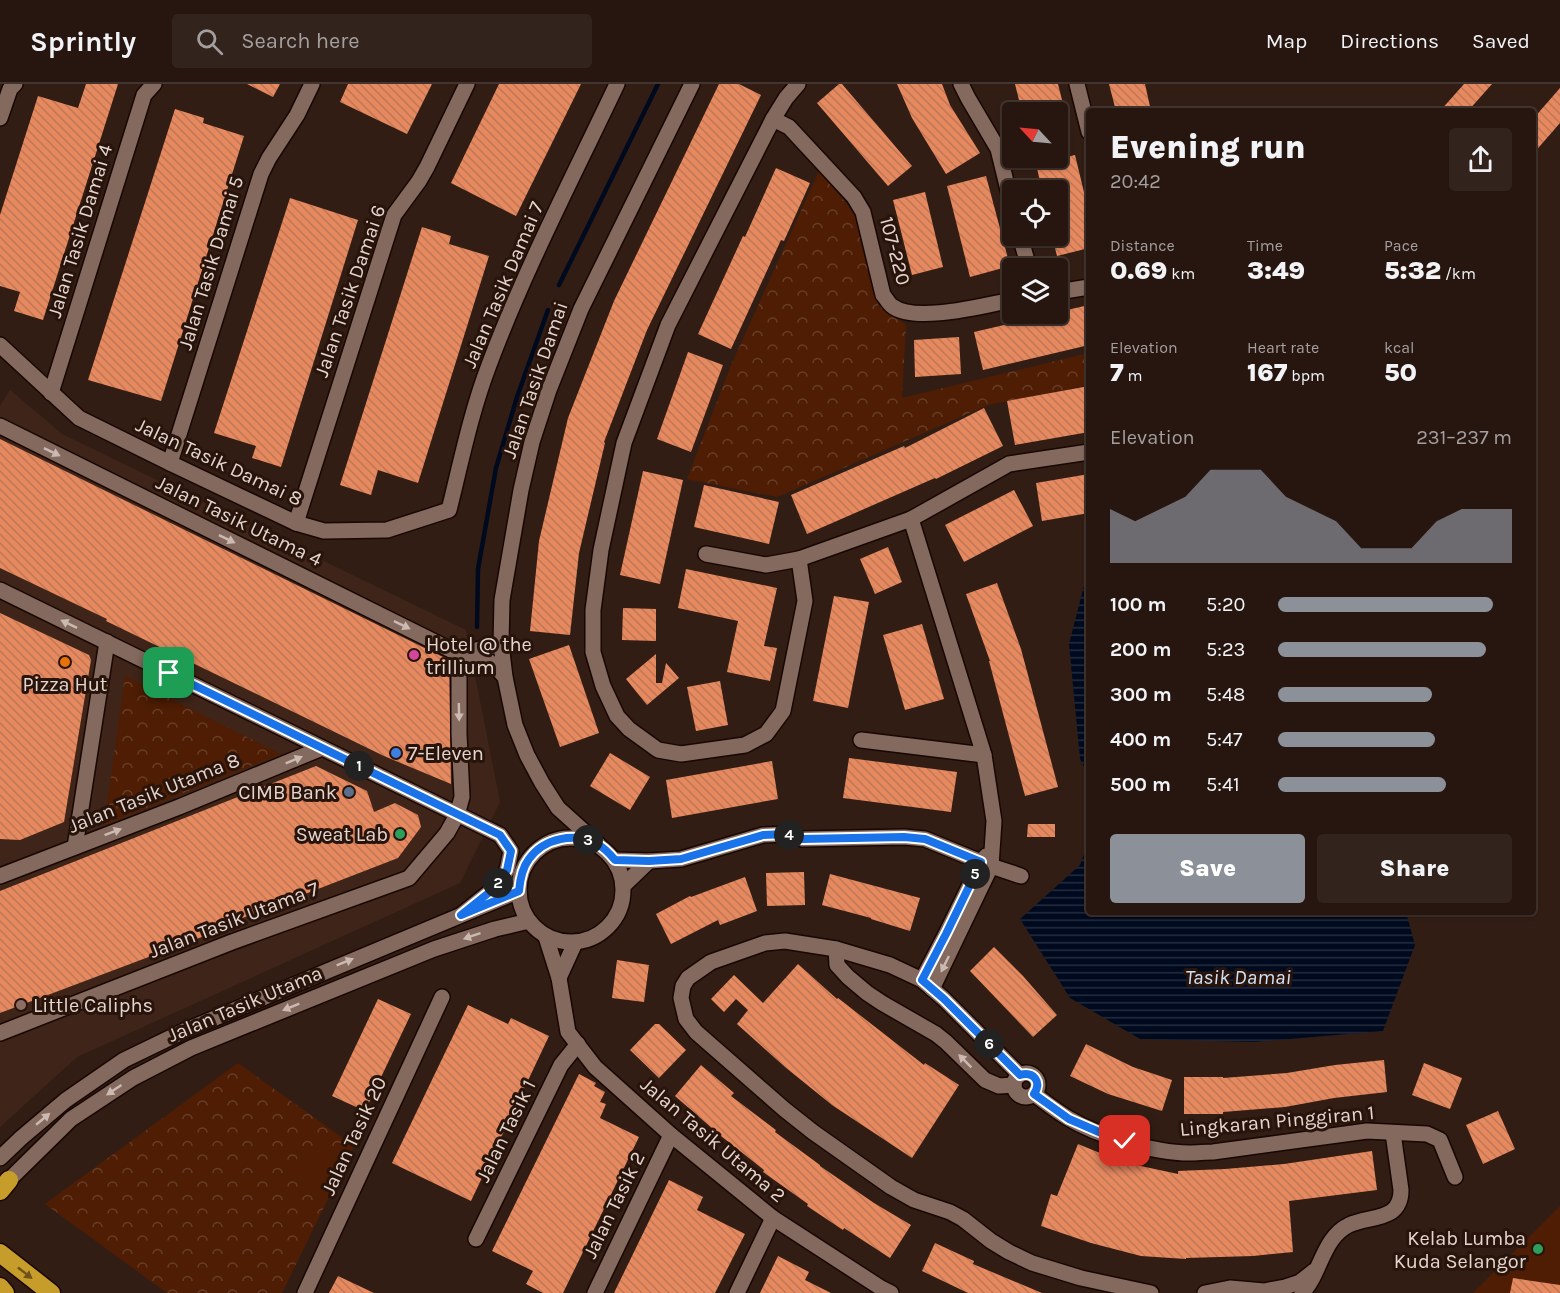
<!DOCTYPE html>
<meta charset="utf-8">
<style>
:root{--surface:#26160f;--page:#32231d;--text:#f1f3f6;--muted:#a49f9e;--line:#42352f;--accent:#8c9099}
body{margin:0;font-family:Karla,sans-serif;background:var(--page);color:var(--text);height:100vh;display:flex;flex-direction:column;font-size:22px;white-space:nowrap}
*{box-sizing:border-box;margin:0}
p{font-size:20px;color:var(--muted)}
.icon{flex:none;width:33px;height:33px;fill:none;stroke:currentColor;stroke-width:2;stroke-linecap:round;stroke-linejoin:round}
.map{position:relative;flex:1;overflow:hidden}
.details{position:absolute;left:1086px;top:24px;width:450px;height:807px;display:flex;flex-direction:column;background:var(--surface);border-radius:6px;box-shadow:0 2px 4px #0004,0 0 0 2px var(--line)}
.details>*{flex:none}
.needle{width:39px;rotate:296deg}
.tools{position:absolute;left:1002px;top:18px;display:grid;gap:12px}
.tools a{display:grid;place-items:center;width:66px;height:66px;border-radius:6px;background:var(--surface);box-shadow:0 2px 4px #0004,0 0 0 2px var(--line);font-size:30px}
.pin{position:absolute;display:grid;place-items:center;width:51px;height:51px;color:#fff;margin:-26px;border-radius:12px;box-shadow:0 3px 9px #0006}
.km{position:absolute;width:30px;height:30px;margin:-15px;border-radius:50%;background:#222;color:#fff;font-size:16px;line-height:30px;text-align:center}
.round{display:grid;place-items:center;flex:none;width:63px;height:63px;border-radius:6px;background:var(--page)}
.headline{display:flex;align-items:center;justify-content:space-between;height:102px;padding:0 24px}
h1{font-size:33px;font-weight:800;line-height:45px}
.metrics{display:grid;grid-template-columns:repeat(3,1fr);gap:9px;height:102px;padding:6px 24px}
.metrics div{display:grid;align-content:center}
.metrics b{font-size:26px;font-weight:800}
.metrics small{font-size:16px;font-weight:400}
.metrics p{font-size:16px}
.chart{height:168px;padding:12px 24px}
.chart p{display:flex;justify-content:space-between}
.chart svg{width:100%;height:108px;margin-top:6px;fill:var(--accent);opacity:.7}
.button{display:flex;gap:12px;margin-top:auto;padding:12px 24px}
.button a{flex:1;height:69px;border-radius:6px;background:var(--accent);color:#fff;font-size:24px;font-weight:800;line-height:69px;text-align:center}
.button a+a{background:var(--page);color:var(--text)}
ul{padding:0 24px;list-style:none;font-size:20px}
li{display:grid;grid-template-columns:96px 72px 1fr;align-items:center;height:45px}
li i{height:15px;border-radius:8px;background:var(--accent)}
header{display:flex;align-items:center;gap:36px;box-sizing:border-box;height:84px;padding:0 30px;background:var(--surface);border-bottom:2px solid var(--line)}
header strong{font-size:28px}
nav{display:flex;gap:33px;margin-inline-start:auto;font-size:21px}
.search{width:420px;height:54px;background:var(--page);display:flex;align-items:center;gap:15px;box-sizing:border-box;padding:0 21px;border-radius:6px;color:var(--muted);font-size:22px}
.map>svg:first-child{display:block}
.built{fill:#3f2519}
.forest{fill:url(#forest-crowns)}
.pitch{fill:#4e1d03}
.water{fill:url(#water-rules)}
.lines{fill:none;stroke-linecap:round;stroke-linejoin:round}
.stream{stroke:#000a1f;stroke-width:4.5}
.building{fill:url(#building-back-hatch)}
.minor-casing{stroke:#190702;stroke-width:18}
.highway-casing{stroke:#190702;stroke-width:21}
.minor{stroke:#83695e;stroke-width:15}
.highway{stroke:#c69c2b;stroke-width:18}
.oneway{fill:#ccbab2}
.oneway2{fill:#6f5119}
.route-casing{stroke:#fff;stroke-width:12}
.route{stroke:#1a73e8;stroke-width:8}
.hotel-dot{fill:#d1479c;stroke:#28140b;stroke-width:2}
.food-dot{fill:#e8710a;stroke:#28140b;stroke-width:2}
.shop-dot{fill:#3f7fe0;stroke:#28140b;stroke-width:2}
.service-dot{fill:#5c6f8a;stroke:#28140b;stroke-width:2}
.leisure-dot{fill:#2e9e5b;stroke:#28140b;stroke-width:2}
.education-dot{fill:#8d6e63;stroke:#28140b;stroke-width:2}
.labels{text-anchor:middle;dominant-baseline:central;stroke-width:6;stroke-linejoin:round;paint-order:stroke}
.street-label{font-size:20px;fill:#e4d5ce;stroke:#28140b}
.poi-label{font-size:20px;fill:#e4d5ce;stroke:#28140b;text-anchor:start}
.water-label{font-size:21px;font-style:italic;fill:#d1e1f5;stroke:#28140b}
</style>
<header>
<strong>Sprintly</strong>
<div class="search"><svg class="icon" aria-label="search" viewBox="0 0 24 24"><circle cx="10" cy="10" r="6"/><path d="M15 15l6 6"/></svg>Search here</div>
<nav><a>Map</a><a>Directions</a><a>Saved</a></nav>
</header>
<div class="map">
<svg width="1560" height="1209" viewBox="0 0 1560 1209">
<defs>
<pattern id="forest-crowns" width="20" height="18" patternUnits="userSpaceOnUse" patternTransform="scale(1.5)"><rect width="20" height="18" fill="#4e1d03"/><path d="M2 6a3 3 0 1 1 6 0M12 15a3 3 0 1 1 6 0" fill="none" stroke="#673d27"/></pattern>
<pattern id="water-rules" width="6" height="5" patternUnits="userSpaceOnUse" patternTransform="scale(1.5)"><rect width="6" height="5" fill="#000a1f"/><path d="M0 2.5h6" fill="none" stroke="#252d3e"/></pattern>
<pattern id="building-back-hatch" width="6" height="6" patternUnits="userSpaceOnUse" patternTransform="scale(1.5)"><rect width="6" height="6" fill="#e7895f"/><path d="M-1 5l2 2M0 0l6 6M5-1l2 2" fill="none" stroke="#be7757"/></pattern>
</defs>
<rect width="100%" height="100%" fill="#321d14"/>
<!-- built -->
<polygon class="built" points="10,306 62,350 466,546 500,718 460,799 77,973 0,1043 0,322"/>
<!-- forest -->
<g class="forest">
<polygon points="819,87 856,131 878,221 906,241 902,314 1089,269 1089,301 988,321 777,413 687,395 732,279"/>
<polygon points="125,592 281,670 104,741"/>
<polygon points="238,979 354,1062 282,1209 167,1209 45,1120"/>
</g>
<!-- pitch -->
<g class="pitch">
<polygon points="305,1060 337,1074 320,1110 287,1094"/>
<polygon points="1560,1122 1560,1209 1473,1209"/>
</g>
<!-- water -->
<g class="water">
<polygon points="1089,489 1089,693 1080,675 1069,560 1087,490"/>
<polygon points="1089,757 1089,828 1406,828 1415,861 1383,947 1254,958 1140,955 1070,914 1020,835 1080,781"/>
</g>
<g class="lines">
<!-- stream -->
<g class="stream">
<polyline points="559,201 658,0"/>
<polyline points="477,543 478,485 496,384 517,313 548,226"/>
</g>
</g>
<!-- building -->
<g class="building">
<polygon points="86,0 118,0 43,236 14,227 20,208 0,202 0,131 38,12 78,24"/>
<polygon points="247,0 280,0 273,13"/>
<polygon points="348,0 432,0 407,50 340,18"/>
<polygon points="499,0 581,0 516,132 451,99"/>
<polygon points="719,0 739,0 761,11 647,246 604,358 605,359 579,469 570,551 530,547 539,457 568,334 614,217"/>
<polygon points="839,0 842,0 912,82 888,102 817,19"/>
<polygon points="897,0 942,0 950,21 980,69 946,90 912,34"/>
<polygon points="1015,0 1058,0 1065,28 1022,28"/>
<polygon points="1109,0 1145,0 1151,27 1116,27"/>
<polygon points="1464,0 1492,0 1468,27 1440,27"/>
<polygon points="1560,4 1560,39 1533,70 1533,35"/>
<polygon points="175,25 204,34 203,39 244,52 161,317 88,296"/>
<polygon points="1075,71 1089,129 1089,164 1057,172 1052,152 1058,152 1058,106 1042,106 1036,80"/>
<polygon points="776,84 810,99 784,157 781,156 731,265 698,250 743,152 745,153"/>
<polygon points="986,92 1010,182 970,193 947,102"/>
<polygon points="925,108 943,183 912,191 893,116"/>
<polygon points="290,114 358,136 281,383 252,374 256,362 214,349"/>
<polygon points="422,143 451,152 449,160 489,172 418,399 378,386 371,411 340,401"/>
<polygon points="1089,221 1089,261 983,286 974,248 1052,230 1058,230 1058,228"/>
<polygon points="959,253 961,290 915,293 914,256"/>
<polygon points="688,268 723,281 691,368 657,355"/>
<polygon points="1089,302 1089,348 1015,361 1007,317"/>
<polygon points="984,324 1003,362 936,395 935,394 807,450 791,411 904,362 905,364"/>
<polygon points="0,355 449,576 451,700 384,672 106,537 107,535 0,484"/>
<polygon points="643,387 683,396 660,500 620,491"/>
<polygon points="1089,390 1089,429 1042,437 1036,399"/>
<polygon points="704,401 779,418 769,460 694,443"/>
<polygon points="1014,406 1033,442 964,478 945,441"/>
<polygon points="888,463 902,498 875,510 860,475"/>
<polygon points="686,485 777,504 764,562 777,564 770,597 727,588 738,537 678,524"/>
<polygon points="997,499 1021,565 1058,703 1025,712 989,577 990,577 966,510"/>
<polygon points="834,512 869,518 848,624 813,617"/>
<polygon points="623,524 656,525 656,557 622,556"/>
<polygon points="0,529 89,571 91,576 64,738 20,756 0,755"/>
<polygon points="922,540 944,615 905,626 883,551"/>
<polygon points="569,561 599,649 560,663 529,575"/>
<polygon points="656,570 656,599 662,599 666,579 679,594 647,621 626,595"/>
<polygon points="720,597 728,641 696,647 687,603"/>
<polygon points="610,669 650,693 630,726 590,702"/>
<polygon points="849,674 957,688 951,728 843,714"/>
<polygon points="772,677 778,715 672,734 666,696"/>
<polygon points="316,682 367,707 374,728 395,719 418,731 421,743 398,774 222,842 223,845 0,929 0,807"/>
<polygon points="1028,740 1055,740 1055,753 1027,753"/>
<polygon points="804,788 805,821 767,822 766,789"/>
<polygon points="830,790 920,814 910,847 871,835 871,834 822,821"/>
<polygon points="745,793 757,827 720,841 718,836 671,860 656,830 690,812 691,813"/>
<polygon points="994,863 1023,892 1057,931 1033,953 970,887"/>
<polygon points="617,876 649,881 644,918 612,914"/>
<polygon points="798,880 837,915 838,914 924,981 925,979 959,1001 912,1074 832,1021 785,983 737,940 748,926 736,915 724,928 711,915 734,891 763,919"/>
<polygon points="378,915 411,930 365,1027 332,1012"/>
<polygon points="468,921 508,940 511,934 549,952 471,1117 392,1079"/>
<polygon points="655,940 659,940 686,966 659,994 630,966"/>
<polygon points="1086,960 1133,983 1172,996 1162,1027 1108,1010 1070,992"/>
<polygon points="1384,976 1387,1008 1334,1014 1285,1023 1223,1028 1223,1030 1184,1030 1184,993 1223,993 1223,994 1287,989 1335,981"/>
<polygon points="1424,979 1462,994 1450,1025 1412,1011"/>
<polygon points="701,981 734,1009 731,1012 776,1046 775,1048 820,1081 820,1082 874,1119 911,1141 890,1174 844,1144 843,1146 807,1122 808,1120 763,1088 764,1086 721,1052 675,1012"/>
<polygon points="579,990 596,999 594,1002 605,1008 600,1018 606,1020 600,1034 639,1053 563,1209 543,1209 526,1200 533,1187 492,1167"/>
<polygon points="1498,1027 1515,1065 1483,1080 1466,1041"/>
<polygon points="1078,1060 1122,1078 1178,1090 1178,1087 1225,1085 1284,1080 1372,1067 1377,1106 1289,1117 1293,1168 1253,1172 1186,1174 1186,1175 1141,1172 1091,1159 1041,1142 1051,1110 1057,1112"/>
<polygon points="669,1096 703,1113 697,1126 745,1150 715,1209 614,1209"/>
<polygon points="935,1159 974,1177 973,1180 1042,1209 968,1209 922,1187"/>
<polygon points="778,1172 809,1188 805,1196 831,1209 760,1209"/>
<polygon points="338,1192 374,1209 329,1209"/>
<polygon points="1513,1194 1560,1201 1560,1209 1510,1209"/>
</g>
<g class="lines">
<defs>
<g id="minor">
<polyline points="798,0 786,14 773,35 668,241 624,359 601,466 593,526 593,568 603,602 617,632 629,645 658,666 681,670 745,661 766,650 783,627 805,517 799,475"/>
<polyline points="961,0 968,14 998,65 1012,122"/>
<polyline points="1077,0 1089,48"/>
<polyline points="0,34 10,5 15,0"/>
<path d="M773 35 789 43 854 113 863 128 883 211C886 214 889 220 892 222 915 240 985 221 1012 216"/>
<polyline points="1020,152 1029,184"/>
<polyline points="1058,208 1089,203"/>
<path d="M0 261 79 334 170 379 296 439 324 447 387 446 449 426C461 378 471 328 489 281 525 185 573 93 617 0"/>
<polyline points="51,309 144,11 154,0"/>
<polyline points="0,342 459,570 501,560"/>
<polyline points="170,379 261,90 269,74 297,31 312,0"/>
<polyline points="911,435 984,671 994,737 991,782 932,905"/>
<polyline points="296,439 394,131 419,97 427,83 467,0"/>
<polyline points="706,470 766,481 799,475 911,435 1009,380 1089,368"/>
<polyline points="0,506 500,751 511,767 507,786 496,803 461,831"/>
<path d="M466 579C487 570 491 578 505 593"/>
<polyline points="861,656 984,671"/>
<circle cx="571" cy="806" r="52"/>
<polyline points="598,760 558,724 542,699 527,671 515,641 505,593 501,560 502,516 521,406 532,358 549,306 581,225 692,0"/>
<polyline points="75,763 107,558"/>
<polyline points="615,776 649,777 681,775 763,751 787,750 802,755 904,753 925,755 991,782 1021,792"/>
<polyline points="0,792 179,723 322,664"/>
<polyline points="624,801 649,777"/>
<polyline points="546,853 559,894 568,948 595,983 671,1051 773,1134 881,1204 891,1209"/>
<polyline points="836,865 837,881 848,893 867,909 882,919 936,950 946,958 985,996 999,1002 1014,1001"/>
<polyline points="559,894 575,859"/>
<polyline points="922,896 946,850 981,778 986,772"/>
<polyline points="0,949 232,858 409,794 447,749 457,731 462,713 459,650 459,570"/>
<circle cx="1026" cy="1001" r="12"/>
<polyline points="1020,991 944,915 922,896 890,881 836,865 785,857 765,859 711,878 688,894 683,902 681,914 686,935 696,948 784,1025 813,1048 891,1103 914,1116 950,1128 963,1135 991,1157 1009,1168 1032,1179 1081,1194 1151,1209"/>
<path d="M1034 1010C1045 1018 1056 1027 1068 1034 1098 1052 1154 1069 1189 1069 1197 1069 1205 1068 1213 1068L1367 1047 1427 1050 1440 1056 1455 1093"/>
<polyline points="0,1074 21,1054 66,1016 124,976 184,947 519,807"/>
<polyline points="9,1096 71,1035 133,994 191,964 434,865 495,845 529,837"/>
<polyline points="476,1155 561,981 578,960"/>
<polyline points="305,1209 442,913"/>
<polyline points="595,1209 671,1051"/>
<polyline points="737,1209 773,1134"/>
<polyline points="1205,1209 1230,1204 1264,1207 1285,1203 1300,1198 1314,1187"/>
<path d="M1302 1209C1321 1190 1322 1154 1349 1141 1370 1131 1401 1138 1401 1106L1393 1049"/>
</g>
<g id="highway">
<polyline points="0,1107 9,1096"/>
<polyline points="0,1169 51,1209"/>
<polyline points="0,1203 5,1209"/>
</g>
</defs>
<!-- minor casing -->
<use href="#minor" class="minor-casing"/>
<!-- highway casing -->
<use href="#highway" class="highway-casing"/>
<!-- minor -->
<use href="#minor" class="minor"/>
<!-- highway -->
<use href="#highway" class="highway"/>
</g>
<!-- one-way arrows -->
<defs><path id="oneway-solid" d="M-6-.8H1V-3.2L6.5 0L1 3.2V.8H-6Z" transform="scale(1.5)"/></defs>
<g class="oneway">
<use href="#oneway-solid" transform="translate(52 368) rotate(26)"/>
<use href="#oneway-solid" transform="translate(227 455) rotate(26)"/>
<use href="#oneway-solid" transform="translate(69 540) rotate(-154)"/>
<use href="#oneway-solid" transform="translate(402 541) rotate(26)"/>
<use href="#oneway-solid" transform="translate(459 628) rotate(89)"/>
<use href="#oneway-solid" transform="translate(294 676) rotate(-22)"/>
<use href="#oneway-solid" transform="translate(113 748) rotate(-21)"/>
<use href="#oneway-solid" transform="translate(472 852) rotate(161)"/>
<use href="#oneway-solid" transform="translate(345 878) rotate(-22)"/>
<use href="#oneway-solid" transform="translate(945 880) rotate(116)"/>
<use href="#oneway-solid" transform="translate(291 923) rotate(158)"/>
<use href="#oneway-solid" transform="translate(965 977) rotate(-135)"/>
<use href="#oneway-solid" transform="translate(114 1006) rotate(146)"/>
<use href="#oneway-solid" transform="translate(43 1035) rotate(-40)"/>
</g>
<use class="oneway2" href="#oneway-solid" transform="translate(25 1189) rotate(38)"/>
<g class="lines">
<defs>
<path id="route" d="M169 589 500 751 511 767 507 786 496 803 461 831 519 807C520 796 522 784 529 775 544 754 575 748 597 760 605 764 610 770 615 776L649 777 681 775 763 751 787 750 802 755 904 753 925 755 981 778 946 850 922 896 944 915 1020 991C1034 987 1042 998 1034 1010L1069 1035 1099 1048 1125 1057"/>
</defs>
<!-- route casing -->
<use href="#route" class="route-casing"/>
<!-- route -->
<use href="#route" class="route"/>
</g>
<!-- markers -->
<circle class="hotel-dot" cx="414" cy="571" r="6"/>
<circle class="food-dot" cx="65" cy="578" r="6"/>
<circle class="shop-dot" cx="396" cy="669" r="6"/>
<circle class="service-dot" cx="349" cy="708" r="6"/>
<g class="leisure-dot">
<circle cx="400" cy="750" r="6"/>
<circle cx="1538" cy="1165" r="6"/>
</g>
<circle class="education-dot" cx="21" cy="921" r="6"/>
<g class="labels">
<!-- street labels -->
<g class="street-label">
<text transform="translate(80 147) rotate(-73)">Jalan Tasik Damai 4</text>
<text transform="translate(895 167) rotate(75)">107-220</text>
<text transform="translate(211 179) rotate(-73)">Jalan Tasik Damai 5</text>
<text transform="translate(503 201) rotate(-67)">Jalan Tasik Damai 7</text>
<text transform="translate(350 207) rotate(-71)">Jalan Tasik Damai 6</text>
<text transform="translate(535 296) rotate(-71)">Jalan Tasik Damai</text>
<text transform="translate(219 378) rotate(25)">Jalan Tasik Damai 8</text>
<text transform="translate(239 437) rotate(26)">Jalan Tasik Utama 4</text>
<text transform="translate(154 709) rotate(-22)">Jalan Tasik Utama 8</text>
<text transform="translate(234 836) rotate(-21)">Jalan Tasik Utama 7</text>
<text transform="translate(245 920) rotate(-23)">Jalan Tasik Utama</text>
<text transform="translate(1277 1037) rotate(-5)">Lingkaran Pinggiran 1</text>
<text transform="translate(506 1047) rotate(-64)">Jalan Tasik 1</text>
<text transform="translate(354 1052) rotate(-65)">Jalan Tasik 20</text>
<text transform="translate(713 1056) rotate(40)">Jalan Tasik Utama 2</text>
<text transform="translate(614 1121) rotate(-64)">Jalan Tasik 2</text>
</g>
<!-- poi labels -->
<g class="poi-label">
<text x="426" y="560">Hotel @ the<tspan x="426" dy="23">trillium</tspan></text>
<text x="65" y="600" text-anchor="middle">Pizza Hut</text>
<text x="408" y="669">7-Eleven</text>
<text x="337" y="708" text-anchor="end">CIMB Bank</text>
<text x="388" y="750" text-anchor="end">Sweat Lab</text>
<text x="33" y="921">Little Caliphs</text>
<text x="1526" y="1154" text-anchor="end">Kelab Lumba<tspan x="1526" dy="23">Kuda Selangor</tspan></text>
</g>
<!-- water labels -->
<g class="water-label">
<text x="1238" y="893">Tasik Damai</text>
</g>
</g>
</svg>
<div class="tools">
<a><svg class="needle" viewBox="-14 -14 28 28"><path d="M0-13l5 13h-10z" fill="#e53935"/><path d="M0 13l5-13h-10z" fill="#a49f9e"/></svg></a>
<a><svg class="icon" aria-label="locate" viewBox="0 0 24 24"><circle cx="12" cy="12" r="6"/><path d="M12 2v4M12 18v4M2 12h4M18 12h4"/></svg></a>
<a><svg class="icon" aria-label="layers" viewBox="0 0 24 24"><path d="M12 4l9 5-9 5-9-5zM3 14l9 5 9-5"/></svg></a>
</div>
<div class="pin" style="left:169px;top:589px;background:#1e9e55"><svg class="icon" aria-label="arrive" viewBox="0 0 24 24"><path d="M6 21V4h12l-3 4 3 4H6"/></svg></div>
<div class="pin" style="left:1125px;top:1057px;background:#d93025"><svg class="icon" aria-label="check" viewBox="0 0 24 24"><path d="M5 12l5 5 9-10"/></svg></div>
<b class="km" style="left:359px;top:682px">1</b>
<b class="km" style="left:498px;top:799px">2</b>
<b class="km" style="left:588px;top:756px">3</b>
<b class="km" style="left:789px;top:751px">4</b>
<b class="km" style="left:975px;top:790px">5</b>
<b class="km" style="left:989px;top:960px">6</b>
<section class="details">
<div class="headline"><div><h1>Evening run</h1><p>20:42</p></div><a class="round"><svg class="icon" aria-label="share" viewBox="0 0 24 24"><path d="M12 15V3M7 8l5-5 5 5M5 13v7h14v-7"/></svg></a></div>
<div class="metrics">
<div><p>Distance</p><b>0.69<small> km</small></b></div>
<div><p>Time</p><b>3:49</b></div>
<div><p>Pace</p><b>5:32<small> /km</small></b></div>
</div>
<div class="metrics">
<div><p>Elevation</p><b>7<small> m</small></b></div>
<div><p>Heart rate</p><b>167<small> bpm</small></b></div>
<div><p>kcal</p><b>50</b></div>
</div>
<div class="chart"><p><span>Elevation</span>231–237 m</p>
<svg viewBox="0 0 160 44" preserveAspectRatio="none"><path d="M0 44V22L10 27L20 22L30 17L40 6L50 6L60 6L70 17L80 22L90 27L100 38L110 38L120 38L130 27L140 22L150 22L160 22V44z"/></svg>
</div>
<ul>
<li><b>100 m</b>5:20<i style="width:92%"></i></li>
<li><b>200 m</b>5:23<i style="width:89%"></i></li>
<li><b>300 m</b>5:48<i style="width:66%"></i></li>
<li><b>400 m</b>5:47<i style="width:67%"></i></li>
<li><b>500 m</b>5:41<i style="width:72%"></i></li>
</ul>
<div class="button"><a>Save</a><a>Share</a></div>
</section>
</div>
